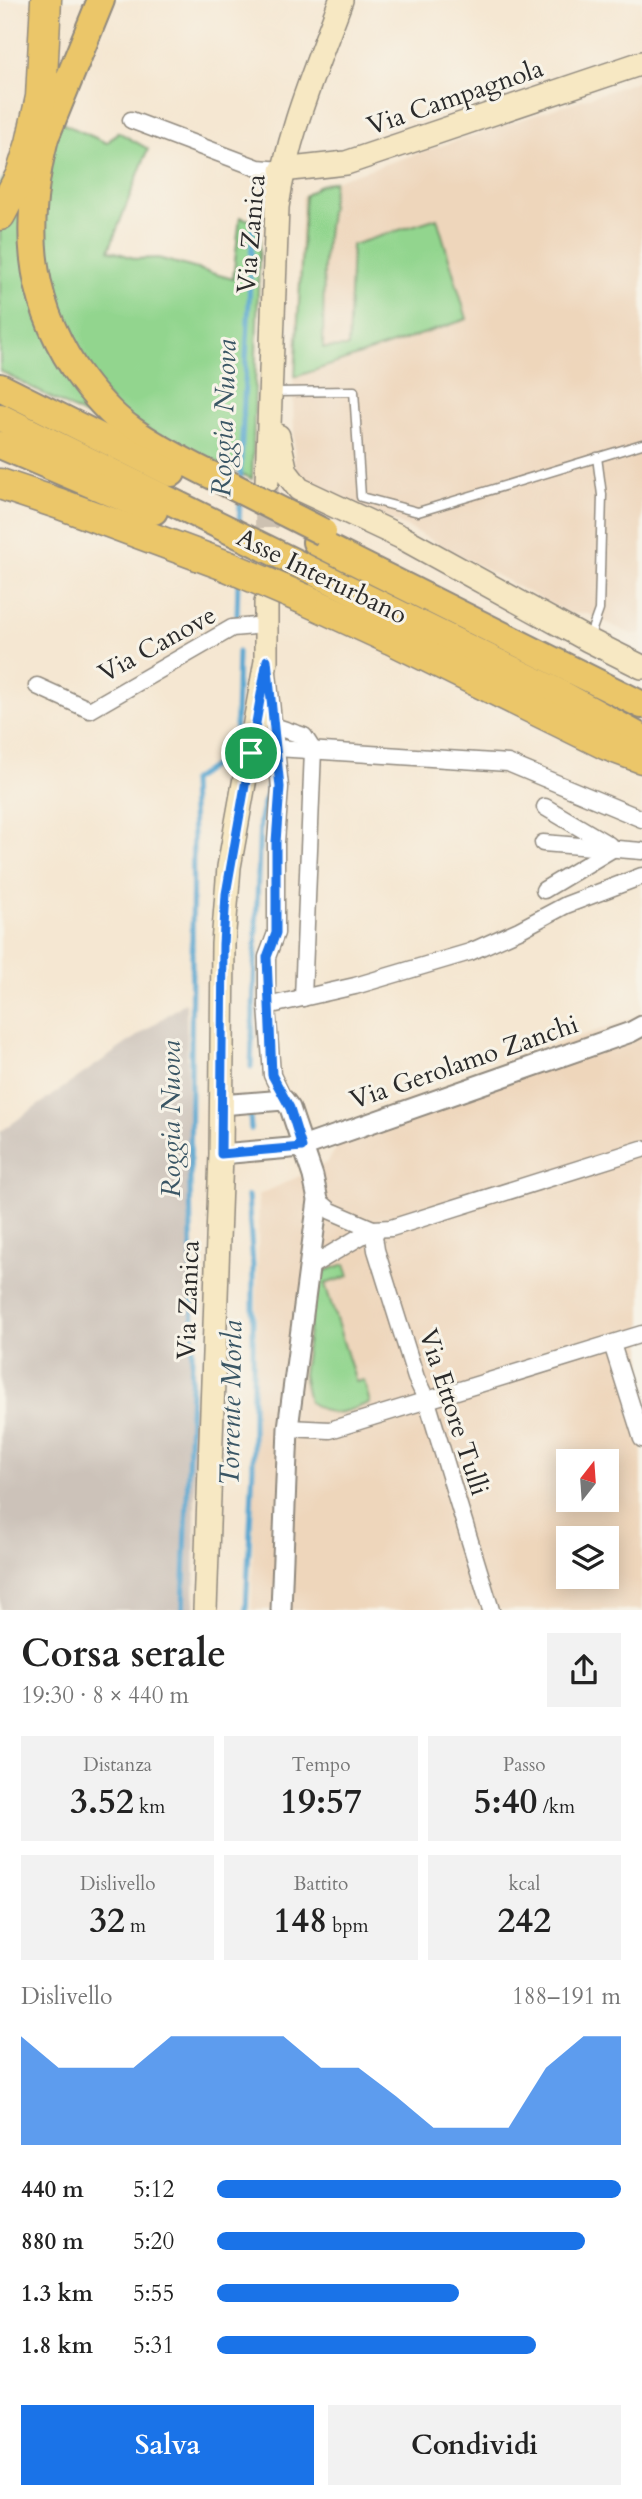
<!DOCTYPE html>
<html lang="it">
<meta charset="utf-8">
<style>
:root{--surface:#fff;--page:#f2f2f2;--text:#222;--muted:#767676;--accent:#1a73e8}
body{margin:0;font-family:Cardo,serif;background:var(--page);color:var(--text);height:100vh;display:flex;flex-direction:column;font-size:26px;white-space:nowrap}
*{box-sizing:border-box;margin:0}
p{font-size:23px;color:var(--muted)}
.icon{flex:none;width:38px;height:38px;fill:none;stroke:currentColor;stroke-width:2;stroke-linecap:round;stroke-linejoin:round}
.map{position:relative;height:1610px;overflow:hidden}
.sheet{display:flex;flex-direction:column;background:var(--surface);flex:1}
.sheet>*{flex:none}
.needle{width:46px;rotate:17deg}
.tools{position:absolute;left:556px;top:1449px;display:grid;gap:14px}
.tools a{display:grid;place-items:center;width:63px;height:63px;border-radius:0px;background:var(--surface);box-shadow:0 4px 18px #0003;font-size:35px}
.pin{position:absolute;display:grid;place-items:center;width:60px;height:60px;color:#fff;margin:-30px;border:4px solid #fff;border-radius:50%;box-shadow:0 2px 7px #0007}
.round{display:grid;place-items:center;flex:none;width:74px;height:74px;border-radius:0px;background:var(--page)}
.head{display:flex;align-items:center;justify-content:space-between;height:119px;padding:0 21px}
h1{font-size:38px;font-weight:700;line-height:52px}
.metrics{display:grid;grid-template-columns:repeat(3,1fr);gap:10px;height:119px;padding:7px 21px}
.metrics div{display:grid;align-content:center;border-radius:0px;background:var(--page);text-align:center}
.metrics b{font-size:35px;font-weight:700}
.metrics small{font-size:19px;font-weight:400}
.metrics p{font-size:19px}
.chart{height:196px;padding:14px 21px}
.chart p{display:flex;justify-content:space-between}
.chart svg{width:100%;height:126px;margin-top:7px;fill:var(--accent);opacity:.7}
.action{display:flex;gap:14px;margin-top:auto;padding:14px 21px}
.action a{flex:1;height:80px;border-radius:0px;background:var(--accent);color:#fff;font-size:28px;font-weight:700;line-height:80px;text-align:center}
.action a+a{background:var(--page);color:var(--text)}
ul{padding:0 21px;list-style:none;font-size:23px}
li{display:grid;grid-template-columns:112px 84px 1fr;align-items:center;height:52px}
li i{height:18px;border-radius:9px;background:var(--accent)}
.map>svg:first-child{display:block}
.built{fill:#eed6bb;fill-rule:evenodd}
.industrial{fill:#ccc2b9}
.green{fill:#92d58e;stroke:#5e805c;stroke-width:2}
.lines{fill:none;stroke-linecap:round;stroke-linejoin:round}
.stream{stroke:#56a6d0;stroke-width:5}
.secondary-tunnel{stroke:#cdc1b1;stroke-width:23;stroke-dasharray:23 11;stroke-linecap:butt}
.service-casing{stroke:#90897e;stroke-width:11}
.minor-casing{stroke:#90897e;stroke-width:19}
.tertiary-casing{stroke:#90897e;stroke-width:23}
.secondary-casing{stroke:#90897e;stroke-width:26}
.trunk-casing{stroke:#90897e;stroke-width:30}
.motorway-casing{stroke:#90897e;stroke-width:33}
.service{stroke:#fff;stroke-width:8}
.minor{stroke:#fff;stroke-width:16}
.tertiary{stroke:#fff;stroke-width:19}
.secondary{stroke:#f7e8c3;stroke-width:23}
.trunk{stroke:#ebc669;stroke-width:26}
.motorway{stroke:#ebc669;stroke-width:30}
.trunk-bridge-casing{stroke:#90897e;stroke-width:30;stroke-linecap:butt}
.motorway-bridge-casing{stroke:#90897e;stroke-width:33;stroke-linecap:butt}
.trunk-bridge{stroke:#ebc669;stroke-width:26}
.motorway-bridge{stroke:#ebc669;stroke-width:30}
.route-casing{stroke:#fff;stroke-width:14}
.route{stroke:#1a73e8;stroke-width:9}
.labels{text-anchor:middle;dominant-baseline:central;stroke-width:6;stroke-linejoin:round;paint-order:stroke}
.street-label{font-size:26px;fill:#2b2b2b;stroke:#f7f3e8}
.water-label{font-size:28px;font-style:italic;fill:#3a5665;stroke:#f7f3e8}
</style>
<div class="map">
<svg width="642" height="1610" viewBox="0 0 642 1610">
<rect width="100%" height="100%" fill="#f7f3e8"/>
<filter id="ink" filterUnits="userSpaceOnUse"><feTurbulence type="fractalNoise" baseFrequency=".0143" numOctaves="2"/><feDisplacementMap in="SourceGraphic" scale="14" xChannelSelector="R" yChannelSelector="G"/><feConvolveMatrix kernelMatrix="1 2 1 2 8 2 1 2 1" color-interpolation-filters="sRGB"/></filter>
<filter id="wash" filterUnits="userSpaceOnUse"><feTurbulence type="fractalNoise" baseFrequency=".00686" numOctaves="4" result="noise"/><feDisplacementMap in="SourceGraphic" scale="28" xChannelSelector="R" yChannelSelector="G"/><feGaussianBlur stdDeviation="1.57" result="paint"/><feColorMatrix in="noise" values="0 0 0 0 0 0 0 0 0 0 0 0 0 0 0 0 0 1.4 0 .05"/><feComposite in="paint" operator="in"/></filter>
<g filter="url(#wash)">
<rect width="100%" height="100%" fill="#f5e7d2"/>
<!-- built -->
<g class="built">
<polygon points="642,80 642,633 633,635 588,614 569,614 407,527 295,479 293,392 302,196 318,186"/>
<path d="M642 1014V1610H252L259 1195 327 1163 354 1120ZM569 1461H607V1500H569ZM569 1538H607V1577H569Z"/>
</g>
<!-- industrial -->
<polygon class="industrial" points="186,1002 195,1457 194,1610 0,1610 0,1132"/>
<!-- green -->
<g class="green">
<polygon points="61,112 64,124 107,143 118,132 148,149 109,250 137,259 158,258 233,279 240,217 253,221 260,231 252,479 204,456 198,460 117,411 72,349 45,277 41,200"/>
<polygon points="28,148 28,274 120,434 0,371 0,183"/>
<polygon points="334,181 324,259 323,348 348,347 352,245 437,218 467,319 295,377 305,196 318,186"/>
<path d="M345 1264 349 1276 325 1284 356 1382 364 1380 370 1403C342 1412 335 1420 309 1402L303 1374 316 1278 325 1271Z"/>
</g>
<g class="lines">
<!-- stream -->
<g class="stream">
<polyline points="240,480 253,221"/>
<polyline points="239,525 240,500"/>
<polyline points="237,616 238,581"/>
<polyline points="251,1067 260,819 269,783"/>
<polyline points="250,1115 251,1129"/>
<polyline points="183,1610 193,1331 190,1185 193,837 191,781 235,751 238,652"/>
<polyline points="246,1610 253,1468 253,1266 248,1196"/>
</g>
</g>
</g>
<g filter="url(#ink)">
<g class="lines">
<!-- secondary-tunnel -->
<polyline class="secondary-tunnel" points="266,596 267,487"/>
<defs>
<g id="service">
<polyline points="272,392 354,391 361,497 418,512 642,444"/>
<polyline points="589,638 599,610 602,495 597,457"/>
</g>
<g id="minor">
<polyline points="131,120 258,168 282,170"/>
<polyline points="268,673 280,787 276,842 276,933 267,957 267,1006 272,1075 284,1100"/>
<polyline points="37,686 90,710 232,628 266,625"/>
<polyline points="274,726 304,736 313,750 303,998"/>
<polyline points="277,748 508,763 642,819"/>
<polyline points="545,807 609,845"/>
<polyline points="543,843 642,851"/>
<polyline points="544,890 614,848"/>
<polyline points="267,1006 355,986 470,952 519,930 566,905 642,876"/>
<polyline points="318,1200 331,1211 373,1229 391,1228 642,1149"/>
<polyline points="373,1229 376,1250 416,1378 427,1401 491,1610"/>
<polyline points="309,1267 373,1229"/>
<polyline points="612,1344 642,1439"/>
<polyline points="288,1428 330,1430 642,1334"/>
</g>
<g id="tertiary">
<polyline points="221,1105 284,1100 290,1108 313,1176 318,1200 288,1428 281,1610"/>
<polyline points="221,1154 302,1147 631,1032 642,1026"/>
</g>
<g id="secondary">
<polyline points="282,170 346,163 642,63"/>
<polyline points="278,436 286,472 299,489 401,537 588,640 642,667"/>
<path d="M267 481 277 207C287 134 316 68 341 0"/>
<polyline points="205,1610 221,1154 223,944 229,867 266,661 266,603"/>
</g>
<g id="trunk">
<polyline points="47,133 101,0"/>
<path d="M45 138C24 221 26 294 74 368 90 391 108 413 132 430 163 452 200 469 234 487"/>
<polyline points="0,387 172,473"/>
<polyline points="0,417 231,531"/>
<polyline points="0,445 154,511"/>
<polyline points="316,542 642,705"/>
<polyline points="302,566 556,691 642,738"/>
</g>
<g id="motorway">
<polyline points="0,215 21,175 31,143 41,97 46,0"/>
<polyline points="0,484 60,504 227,566"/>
<polyline points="304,599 391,639 607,745 642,758"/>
</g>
</defs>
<!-- service casing -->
<use href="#service" class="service-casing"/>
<!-- minor casing -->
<use href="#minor" class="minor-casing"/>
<!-- tertiary casing -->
<use href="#tertiary" class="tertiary-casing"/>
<!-- secondary casing -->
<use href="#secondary" class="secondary-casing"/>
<!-- trunk casing -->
<use href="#trunk" class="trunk-casing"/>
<!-- motorway casing -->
<use href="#motorway" class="motorway-casing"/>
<!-- service -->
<use href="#service" class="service"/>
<!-- minor -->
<use href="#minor" class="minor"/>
<!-- tertiary -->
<use href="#tertiary" class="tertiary"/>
<!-- secondary -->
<use href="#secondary" class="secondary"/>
<!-- trunk -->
<use href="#trunk" class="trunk"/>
<!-- motorway -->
<use href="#motorway" class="motorway"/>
<defs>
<g id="trunk-bridge">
<polyline points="234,487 323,532"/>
<polyline points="231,531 302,566"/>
</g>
<polyline id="motorway-bridge" points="227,566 304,599"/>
</defs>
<!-- trunk-bridge casing -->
<use href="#trunk-bridge" class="trunk-bridge-casing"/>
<!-- motorway-bridge casing -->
<use href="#motorway-bridge" class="motorway-bridge-casing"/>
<!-- trunk-bridge -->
<use href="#trunk-bridge" class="trunk-bridge"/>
<!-- motorway-bridge -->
<use href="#motorway-bridge" class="motorway-bridge"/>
</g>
</g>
<g class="lines" filter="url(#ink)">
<defs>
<polygon id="route" points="267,660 280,787 276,842 276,933 267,957 272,1075 290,1108 302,1147 221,1154 223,944 226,894"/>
</defs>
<!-- route casing -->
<use href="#route" class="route-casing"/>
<!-- route -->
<use href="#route" class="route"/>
</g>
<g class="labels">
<!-- street labels -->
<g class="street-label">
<text transform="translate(455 97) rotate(-19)">Via Campagnola</text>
<text transform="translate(251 234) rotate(-85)">Via Zanica</text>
<text transform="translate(322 576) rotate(26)">Asse Interurbano</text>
<text transform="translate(157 644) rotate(-29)">Via Canove</text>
<text transform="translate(464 1062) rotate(-19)">Via Gerolamo Zanchi</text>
<text transform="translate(188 1300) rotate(-88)">Via Zanica</text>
<text transform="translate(454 1412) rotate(72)">Via Ettore Tulli</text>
</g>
<!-- water labels -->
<g class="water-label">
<text transform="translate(224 418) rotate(-88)">Roggia Nuova</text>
<text transform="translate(171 1119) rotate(-90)">Roggia Nuova</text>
<text transform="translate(231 1403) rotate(-89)">Torrente Morla</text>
</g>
</g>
</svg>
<div class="tools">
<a><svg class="needle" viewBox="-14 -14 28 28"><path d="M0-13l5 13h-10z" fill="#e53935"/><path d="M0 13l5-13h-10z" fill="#767676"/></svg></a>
<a><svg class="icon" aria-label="layers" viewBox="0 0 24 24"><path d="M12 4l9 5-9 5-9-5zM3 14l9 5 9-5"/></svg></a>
</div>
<div class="pin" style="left:251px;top:753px;background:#1e9e55"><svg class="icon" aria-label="arrive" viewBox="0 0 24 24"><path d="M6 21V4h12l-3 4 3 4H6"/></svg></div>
</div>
<section class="sheet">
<div class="head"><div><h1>Corsa serale</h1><p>19:30 · 8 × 440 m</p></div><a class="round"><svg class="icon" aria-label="share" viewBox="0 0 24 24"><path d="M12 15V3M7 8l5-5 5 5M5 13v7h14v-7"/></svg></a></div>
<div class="metrics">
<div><p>Distanza</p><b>3.52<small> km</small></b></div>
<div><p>Tempo</p><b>19:57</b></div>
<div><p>Passo</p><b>5:40<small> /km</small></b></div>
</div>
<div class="metrics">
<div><p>Dislivello</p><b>32<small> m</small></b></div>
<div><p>Battito</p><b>148<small> bpm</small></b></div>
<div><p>kcal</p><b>242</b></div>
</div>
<div class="chart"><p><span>Dislivello</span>188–191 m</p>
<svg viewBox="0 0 160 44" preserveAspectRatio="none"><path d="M0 44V6L10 17L20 17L30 17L40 6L50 6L60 6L70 6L80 17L90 17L100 27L110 38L120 38L130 38L140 17L150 6L160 6V44z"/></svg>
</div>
<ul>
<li><b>440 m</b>5:12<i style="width:100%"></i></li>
<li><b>880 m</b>5:20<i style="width:91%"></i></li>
<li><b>1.3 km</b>5:55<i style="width:60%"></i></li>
<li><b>1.8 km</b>5:31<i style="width:79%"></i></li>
</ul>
<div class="action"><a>Salva</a><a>Condividi</a></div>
</section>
